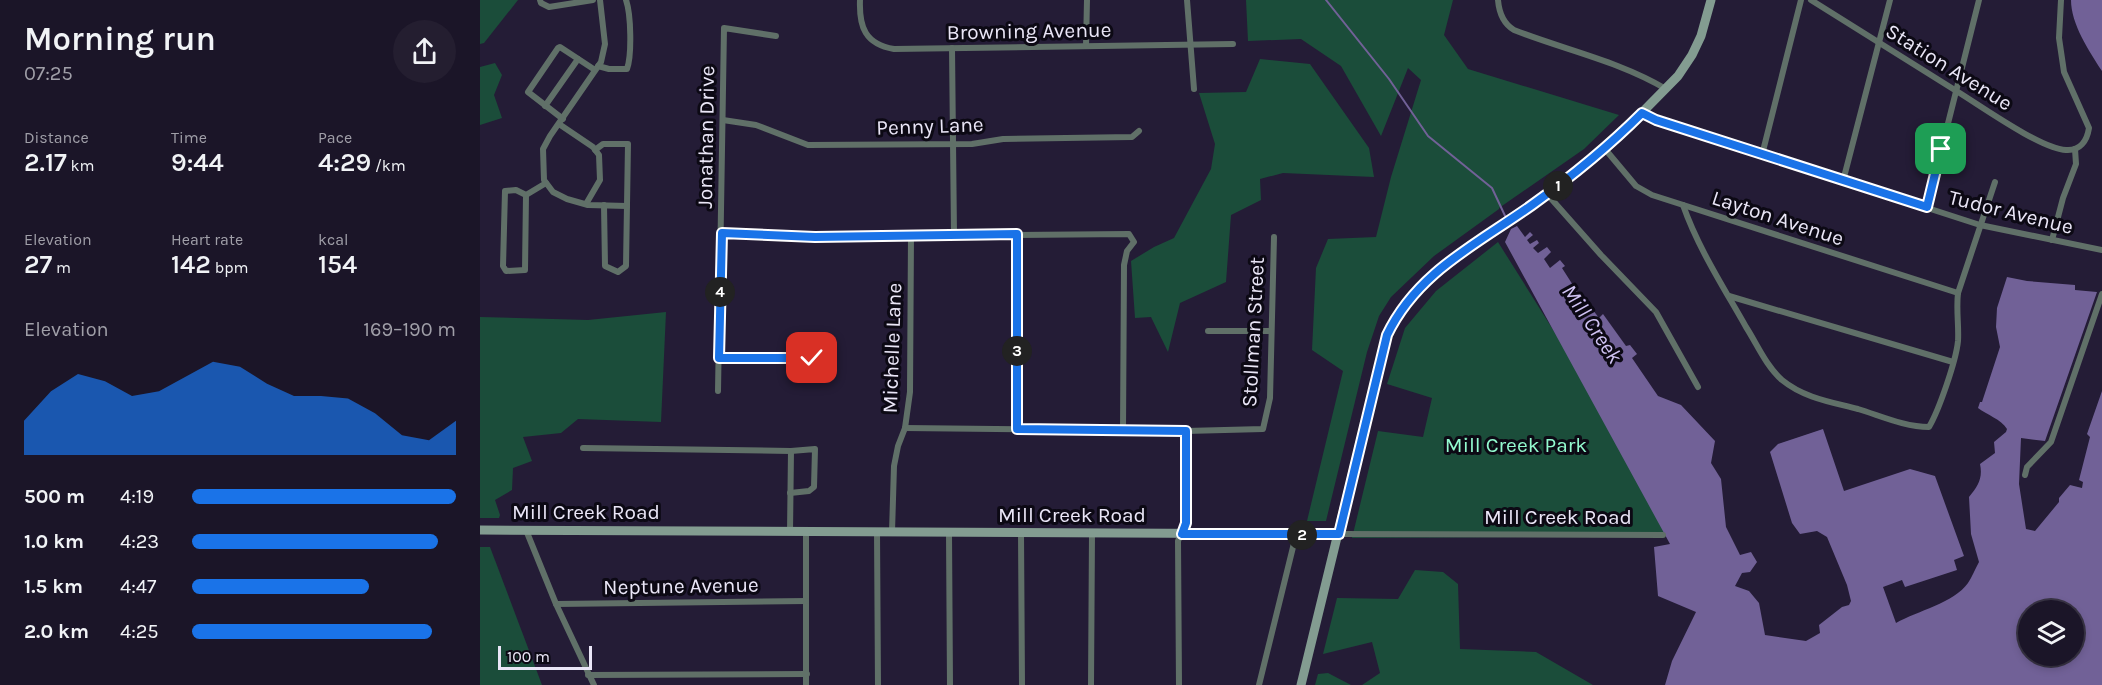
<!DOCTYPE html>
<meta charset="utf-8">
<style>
:root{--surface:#1b1528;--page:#241e30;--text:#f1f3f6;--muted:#a09fa8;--line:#393445;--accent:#1a73e8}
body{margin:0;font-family:Karla,sans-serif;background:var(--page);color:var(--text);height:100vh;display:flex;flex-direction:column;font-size:22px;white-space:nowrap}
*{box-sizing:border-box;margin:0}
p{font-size:20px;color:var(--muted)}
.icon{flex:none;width:33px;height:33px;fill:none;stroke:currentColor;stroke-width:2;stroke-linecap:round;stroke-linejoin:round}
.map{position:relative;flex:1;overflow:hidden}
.side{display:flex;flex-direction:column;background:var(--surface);width:480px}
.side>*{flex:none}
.buttons{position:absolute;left:1538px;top:600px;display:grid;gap:12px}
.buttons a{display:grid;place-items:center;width:66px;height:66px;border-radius:50%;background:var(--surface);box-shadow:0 3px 9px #0003,0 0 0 2px var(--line);font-size:30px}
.scale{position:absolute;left:18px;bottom:15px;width:94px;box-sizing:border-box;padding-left:6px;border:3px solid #eae6f7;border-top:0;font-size:16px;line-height:21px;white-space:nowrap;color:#eae6f7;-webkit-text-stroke:4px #0c0914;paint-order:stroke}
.pin{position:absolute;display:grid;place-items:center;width:51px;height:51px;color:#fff;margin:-26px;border-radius:12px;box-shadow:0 3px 9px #0006}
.km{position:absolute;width:30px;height:30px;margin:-15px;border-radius:50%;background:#222;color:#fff;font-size:16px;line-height:30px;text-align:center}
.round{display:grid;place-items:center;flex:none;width:63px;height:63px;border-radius:32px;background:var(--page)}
.headline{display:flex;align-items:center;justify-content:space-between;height:102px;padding:0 24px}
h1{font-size:33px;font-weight:600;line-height:45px}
.metrics{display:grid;grid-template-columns:repeat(3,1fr);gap:9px;height:102px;padding:6px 24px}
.metrics div{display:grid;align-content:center}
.metrics b{font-size:26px;font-weight:600}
.metrics small{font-size:16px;font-weight:400}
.metrics p{font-size:16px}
.chart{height:168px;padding:12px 24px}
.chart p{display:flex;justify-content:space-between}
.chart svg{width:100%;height:108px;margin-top:6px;fill:var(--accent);opacity:.7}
ul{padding:0 24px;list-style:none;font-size:20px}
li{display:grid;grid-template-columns:96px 72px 1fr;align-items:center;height:45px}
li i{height:15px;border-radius:8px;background:var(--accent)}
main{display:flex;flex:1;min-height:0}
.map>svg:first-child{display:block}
.green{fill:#1b4d3a}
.water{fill:#716197;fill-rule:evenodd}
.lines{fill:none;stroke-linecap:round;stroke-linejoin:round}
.stream{stroke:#716197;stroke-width:2}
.street{stroke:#607068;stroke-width:6}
.secondary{stroke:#839c91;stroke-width:9}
.route-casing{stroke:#fff;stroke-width:12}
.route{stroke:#1a73e8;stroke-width:8}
.labels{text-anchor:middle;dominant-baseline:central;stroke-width:6;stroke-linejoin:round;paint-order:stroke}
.street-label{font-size:21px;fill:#eae6f7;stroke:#0c0914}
.park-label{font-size:21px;fill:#93facf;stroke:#0c0914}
.water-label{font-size:22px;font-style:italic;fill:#d0c3f4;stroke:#0c0914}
</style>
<main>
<section class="side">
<div class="headline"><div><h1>Morning run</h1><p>07:25</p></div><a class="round"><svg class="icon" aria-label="share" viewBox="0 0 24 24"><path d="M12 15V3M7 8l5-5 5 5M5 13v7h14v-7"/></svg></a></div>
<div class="metrics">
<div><p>Distance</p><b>2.17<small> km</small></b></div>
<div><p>Time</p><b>9:44</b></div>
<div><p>Pace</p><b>4:29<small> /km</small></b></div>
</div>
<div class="metrics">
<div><p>Elevation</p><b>27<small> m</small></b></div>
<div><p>Heart rate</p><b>142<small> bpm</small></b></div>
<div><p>kcal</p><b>154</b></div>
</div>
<div class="chart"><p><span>Elevation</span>169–190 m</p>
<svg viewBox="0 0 160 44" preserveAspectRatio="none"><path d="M0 44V30L10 18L20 11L30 14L40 20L50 18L60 12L70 6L80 8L90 15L100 20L110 20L120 21L130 27L140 36L150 38L160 30V44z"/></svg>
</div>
<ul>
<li><b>500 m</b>4:19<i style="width:100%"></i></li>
<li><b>1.0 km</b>4:23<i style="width:93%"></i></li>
<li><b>1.5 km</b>4:47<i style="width:67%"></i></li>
<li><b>2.0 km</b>4:25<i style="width:91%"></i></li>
</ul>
</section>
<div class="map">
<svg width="1622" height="685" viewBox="0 0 1622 685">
<rect width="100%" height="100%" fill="#241c36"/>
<!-- green -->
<g class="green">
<polygon points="0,0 38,0 4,43 0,44"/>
<polygon points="766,0 973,0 964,35 988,69 1139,115 1104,149 1019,208 1019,209 954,256 911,297 899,316 887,352 846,521 827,521 863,371 832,350 836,268 848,239 896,237 911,177 941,80 928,68 901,136 861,66 821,39 768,41"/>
<polygon points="780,59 830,64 889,148 894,177 803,173 780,179 781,200 751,215 746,282 700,303 688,352 671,317 655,318 651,261 674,247 694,238 731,169 735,144 719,93 766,92"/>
<polygon points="15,63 22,75 14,95 22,118 0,125 0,67"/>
<polygon points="1018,242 1158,465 1189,536 872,538 898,431 943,437 952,398 907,384 925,328 956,291"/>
<polygon points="186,312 181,422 98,419 81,433 43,437 52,461 33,468 32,490 15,500 20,515 19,518 0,518 0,317 108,320"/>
<polygon points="0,547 10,547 62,685 0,685"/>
<polygon points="935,570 963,572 978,584 980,649 1056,652 1113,685 882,685 900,673 892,642 843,654 857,598 918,599"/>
<polygon points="848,673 871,685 835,685 838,674"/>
</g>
<!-- water -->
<g class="water">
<path d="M1591 0H1622V71C1609 51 1591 24 1591 0Z"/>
<path d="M1037 226 1045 237 1050 232 1053 235 1047 240 1050 244 1057 240 1059 243 1053 248 1058 253 1067 247 1071 252 1064 259 1070 268 1080 260 1085 266 1082 268 1098 293H1100L1119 318 1123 314 1146 346 1150 345 1157 354 1152 358 1178 396 1201 405 1235 441 1231 463 1241 479 1246 527 1260 555 1271 552 1277 562 1270 572 1262 573 1255 586 1269 591 1279 603 1285 635 1326 641 1340 633 1339 625 1362 607 1369 605 1371 601 1367 585 1347 537 1337 531 1320 534 1312 523 1290 452 1298 444 1343 429 1364 491 1430 469 1455 476 1484 556 1474 560 1477 570 1425 587 1422 580 1403 587 1416 623C1437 611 1474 603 1488 583 1492 577 1495 569 1499 562L1491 534 1489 497C1498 486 1503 478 1500 464L1515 453 1514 442 1526 432 1527 429C1521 419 1507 415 1498 408L1500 402H1502L1520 347 1516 327 1517 308 1527 277 1547 281 1595 285V290L1617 292 1565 441 1541 438 1539 484 1546 529 1555 531 1579 502V498L1590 485 1602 488 1603 482 1599 480 1610 437 1607 434 1622 391V685H1185L1192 661 1216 612 1178 596 1174 547 1190 544 1025 242 1031 229ZM1548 610H1593V656H1548Z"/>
</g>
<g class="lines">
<!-- stream -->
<polyline class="stream" points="846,0 909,79 948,136 1012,188 1027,220"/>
<!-- street -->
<g class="street">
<polyline points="60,0 61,3 69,7 113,0"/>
<polyline points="120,0 125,44 121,62 70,136 63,149 64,180 73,192 87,199 108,205 147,206"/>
<path d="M380 0C379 27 385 44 414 49L753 44"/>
<polyline points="707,0 714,89"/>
<path d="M1018 0C1019 12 1024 24 1034 30 1085 50 1139 61 1186 89"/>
<path d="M1331 0C1380 31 1429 61 1478 92 1501 106 1561 149 1586 150 1600 151 1607 141 1609 128L1584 72 1579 38 1581 0"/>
<polyline points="606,46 607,0"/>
<polyline points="472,48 474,235"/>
<path d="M118 66 129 69H147C152 55 151 14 146 0"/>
<polyline points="65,106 98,59"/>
<polyline points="1162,113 1176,120 1500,225 1622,250"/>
<polyline points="83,119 48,92 78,48 80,47 115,70"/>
<polyline points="243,120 276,125 328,145 492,144 523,139 652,137 659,131"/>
<polyline points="79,124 113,147 119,155 120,180 106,204"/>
<polyline points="1125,149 1156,186 1172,195 1478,293"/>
<polyline points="115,150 123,144 148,144 146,266 138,272 125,266 124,205"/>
<polyline points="1282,155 1321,0"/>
<polyline points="1363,181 1410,0"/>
<polyline points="1067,194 1121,255 1176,312 1218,387"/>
<polyline points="46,195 36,190 25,191 23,266 26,271 45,270 46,195 66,183"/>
<path d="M1203 205C1218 248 1244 288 1266 327 1277 344 1286 366 1302 380 1324 398 1351 402 1378 409 1401 416 1425 427 1449 427 1459 410 1476 361 1478 341 1479 325 1476 310 1478 293L1515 182"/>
<polyline points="1447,207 1499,0"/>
<polyline points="242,233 335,237 649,234 654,242 647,251 644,265 643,430"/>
<polyline points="1572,240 1583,198 1596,164 1595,149"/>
<polyline points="1249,296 1473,362"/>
<polyline points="728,331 791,331"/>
<polyline points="239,358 332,358 347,354"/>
<polyline points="238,391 244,28 296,36"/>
<polyline points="425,428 706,431 783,429 790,398 794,237"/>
<polyline points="536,430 537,234"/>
<polyline points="103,448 311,451 335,449 334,487 329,491 310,493"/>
<polyline points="1545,475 1547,467 1571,442 1622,294"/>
<polyline points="46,530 76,604 114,685"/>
<polyline points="397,531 398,685"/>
<polyline points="310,532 311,451"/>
<polyline points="326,532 326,685"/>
<polyline points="412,532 414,466 418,446 425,428 430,392 431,235"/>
<polyline points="469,533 470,685"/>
<polyline points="541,533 542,685"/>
<polyline points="859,534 1183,535"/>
<polyline points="76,604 326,601"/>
<polyline points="108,675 327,674"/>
<polyline points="611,685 612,533"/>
<polyline points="699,685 698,541 706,523 706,431"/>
<polyline points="779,685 816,535"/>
</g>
<!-- secondary -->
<g class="secondary">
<polyline points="0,530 859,534"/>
<polyline points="821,685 899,365 907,335 915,319 927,302 946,282 971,261 1033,218 1112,160 1137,138 1198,76 1212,55 1221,36 1231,0"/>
</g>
</g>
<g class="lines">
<defs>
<path id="route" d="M332 358H239L242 233 335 237 537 234V429L706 431V523L702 534H859L907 335C937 272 997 244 1052 205 1091 177 1128 147 1162 113L1176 120 1447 207 1461 149"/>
</defs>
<!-- route casing -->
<use href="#route" class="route-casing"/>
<!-- route -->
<use href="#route" class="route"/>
</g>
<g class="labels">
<!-- street labels -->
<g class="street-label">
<text transform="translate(549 31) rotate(-1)">Browning Avenue</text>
<text transform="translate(1469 67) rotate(32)">Station Avenue</text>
<text transform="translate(450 126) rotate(-2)">Penny Lane</text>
<text transform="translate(226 137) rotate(-89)">Jonathan Drive</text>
<text transform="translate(1531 212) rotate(14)">Tudor Avenue</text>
<text transform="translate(1298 218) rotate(18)">Layton Avenue</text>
<text transform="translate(773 332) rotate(-87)">Stollman Street</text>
<text transform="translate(412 348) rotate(-88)">Michelle Lane</text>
<text x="106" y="512">Mill Creek Road</text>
<text x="592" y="515">Mill Creek Road</text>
<text x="1078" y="517">Mill Creek Road</text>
<text transform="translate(201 586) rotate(-1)">Neptune Avenue</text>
</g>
<!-- park labels -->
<g class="park-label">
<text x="1036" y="445">Mill Creek Park</text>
</g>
<!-- water labels -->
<g class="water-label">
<text transform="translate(1112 324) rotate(56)">Mill Creek</text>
</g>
</g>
</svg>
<div class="buttons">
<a><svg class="icon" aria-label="layers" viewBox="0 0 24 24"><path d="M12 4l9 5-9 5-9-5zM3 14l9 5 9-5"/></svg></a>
</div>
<div class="scale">100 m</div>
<div class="pin" style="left:1461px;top:149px;background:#1e9e55"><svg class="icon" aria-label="arrive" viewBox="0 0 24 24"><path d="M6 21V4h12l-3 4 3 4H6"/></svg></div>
<div class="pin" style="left:332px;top:358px;background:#d93025"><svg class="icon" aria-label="check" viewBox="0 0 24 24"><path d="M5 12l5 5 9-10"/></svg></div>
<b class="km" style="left:1078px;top:186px">1</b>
<b class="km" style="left:822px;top:535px">2</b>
<b class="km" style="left:537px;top:351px">3</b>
<b class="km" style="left:240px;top:292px">4</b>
</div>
</main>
